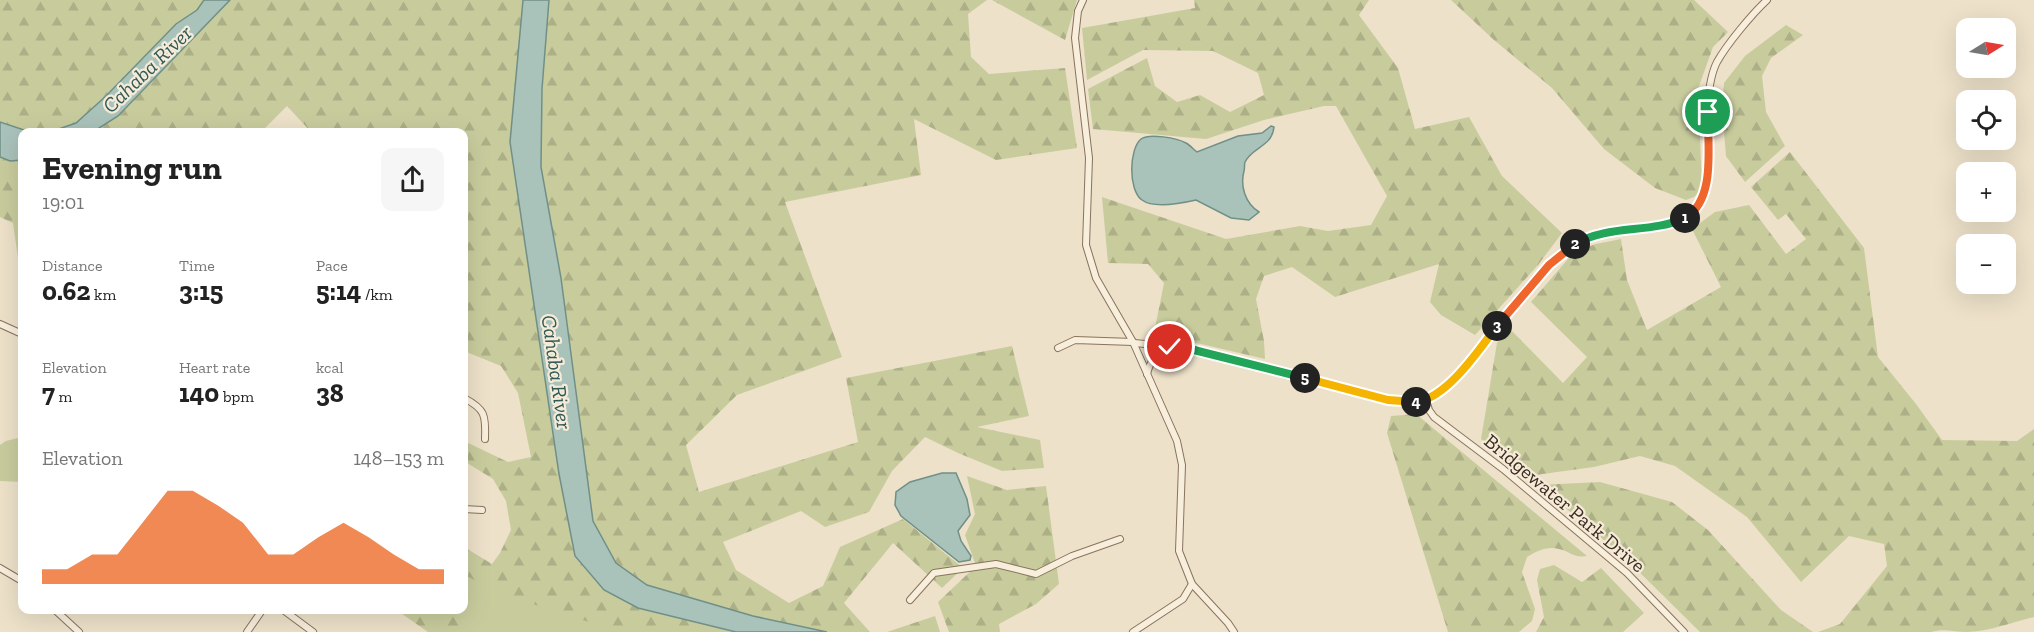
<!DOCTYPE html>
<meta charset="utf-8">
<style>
:root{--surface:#fff;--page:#f6f6f6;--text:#222;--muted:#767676;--accent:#ea580c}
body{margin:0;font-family:"Zilla Slab",serif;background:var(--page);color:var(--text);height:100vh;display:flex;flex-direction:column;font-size:22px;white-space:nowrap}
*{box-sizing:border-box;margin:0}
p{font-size:20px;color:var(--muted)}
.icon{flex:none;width:33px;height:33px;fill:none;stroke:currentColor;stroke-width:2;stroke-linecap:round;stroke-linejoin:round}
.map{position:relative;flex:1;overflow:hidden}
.panel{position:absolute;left:18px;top:128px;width:450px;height:486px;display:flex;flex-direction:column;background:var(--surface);border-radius:12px;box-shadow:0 6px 24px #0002}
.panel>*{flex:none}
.needle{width:39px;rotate:79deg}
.fabs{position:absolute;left:1956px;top:18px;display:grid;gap:12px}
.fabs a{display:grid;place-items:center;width:60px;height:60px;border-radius:12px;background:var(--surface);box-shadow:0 6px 24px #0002;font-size:30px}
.pin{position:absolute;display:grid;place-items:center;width:51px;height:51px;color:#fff;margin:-26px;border:3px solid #fff;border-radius:50%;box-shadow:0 2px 6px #0007}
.km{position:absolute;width:30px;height:30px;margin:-15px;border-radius:50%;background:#222;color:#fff;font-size:16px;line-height:30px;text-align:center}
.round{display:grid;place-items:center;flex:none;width:63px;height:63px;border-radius:12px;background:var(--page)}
.headline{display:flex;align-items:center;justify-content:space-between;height:102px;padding:0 24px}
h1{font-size:33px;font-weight:700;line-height:45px}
.figures{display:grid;grid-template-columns:repeat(3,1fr);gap:9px;height:102px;padding:6px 24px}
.figures div{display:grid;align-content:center}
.figures b{font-size:26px;font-weight:700}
.figures small{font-size:16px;font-weight:400}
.figures p{font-size:16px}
.chart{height:168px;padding:12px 24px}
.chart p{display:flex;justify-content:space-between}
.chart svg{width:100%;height:108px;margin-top:6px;fill:var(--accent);opacity:.7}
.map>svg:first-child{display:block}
.grass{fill:#c8cc9d}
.forest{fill:url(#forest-firs)}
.water{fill:#a9c2ba;stroke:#709087;stroke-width:1.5}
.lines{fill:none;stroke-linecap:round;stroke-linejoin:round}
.street-casing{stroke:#89735e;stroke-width:8}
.street{stroke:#f8eedc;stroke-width:6}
.split-1-casing{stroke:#fff;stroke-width:12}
.split-2-casing{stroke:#fff;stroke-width:12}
.split-3-casing{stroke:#fff;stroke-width:12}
.split-4-casing{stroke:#fff;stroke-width:12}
.split-5-casing{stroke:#fff;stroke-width:12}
.split-6-casing{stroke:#fff;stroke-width:12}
.split-7-casing{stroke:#fff;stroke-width:12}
.split-1{stroke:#f0652b;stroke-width:8}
.split-2{stroke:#22a559;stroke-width:8}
.split-3{stroke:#f0652b;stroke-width:8}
.split-4{stroke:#f5b400;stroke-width:8}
.split-5{stroke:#f5b400;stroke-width:8}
.split-6{stroke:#22a559;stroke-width:8}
.split-7{stroke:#22a559;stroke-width:8}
.labels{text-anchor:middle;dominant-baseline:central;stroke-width:4.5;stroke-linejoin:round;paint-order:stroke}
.street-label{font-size:20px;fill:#3a2c21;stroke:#f5ebd8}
.water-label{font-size:21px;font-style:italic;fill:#315955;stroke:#f5ebd8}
</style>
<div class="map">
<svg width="2034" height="632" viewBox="0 0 2034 632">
<defs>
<pattern id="forest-firs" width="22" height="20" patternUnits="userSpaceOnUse" patternTransform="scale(1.5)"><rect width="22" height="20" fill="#c8cc9d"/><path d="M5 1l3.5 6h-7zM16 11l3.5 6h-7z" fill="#adaf87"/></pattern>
</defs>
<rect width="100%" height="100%" fill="#ede1c9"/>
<!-- grass -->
<g class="grass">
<polygon points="22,437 22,482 0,481 0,445 6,441"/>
<polygon points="464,561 702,632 461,632 445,609 464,609"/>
</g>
<!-- forest -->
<g class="forest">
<polygon points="0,0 204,0 197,10 176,24 106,96 76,123 53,131 24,130 0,122"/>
<polygon points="230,0 523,0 510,142 559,474 575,556 604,590 638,608 736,632 637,632 589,622 511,597 464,575 464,547 492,564 500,553 511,530 506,501 493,479 464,461 464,441 508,462 531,457 518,393 501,366 464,351 464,132 311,132 287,106 263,130 265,132 93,132 118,116"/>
<polygon points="549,0 987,0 968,14 971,57 989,74 1065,68 1077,148 996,160 914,119 921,175 785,202 842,357 737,395 686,445 699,492 858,442 846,378 1012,346 1029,416 977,427 1040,440 1044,468 1002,471 958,453 925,437 892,471 869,512 825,527 801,511 723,542 736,570 789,603 823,586 840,547 903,519 963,568 942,588 893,543 844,603 870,632 827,632 753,616 647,585 616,563 593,521 561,278 541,167 542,89"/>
<polygon points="992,0 1077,0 1065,40"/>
<polygon points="1194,0 1369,0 1359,15 1398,68 1415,129 1469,117 1502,176 1562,233 1538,265 1475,335 1441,315 1430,302 1439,264 1335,297 1292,267 1264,276 1256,299 1264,341 1265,359 1154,333 1164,283 1148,264 1108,263 1102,197 1226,239 1300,226 1328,231 1371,225 1387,196 1336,106 1324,106 1264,120 1206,139 1093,129 1088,89 1147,58 1155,86 1177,102 1200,95 1230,112 1264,95 1258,73 1213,51 1143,50 1087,80 1082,28 1195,8"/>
<polygon points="1451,0 1694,0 1728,32 1713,47 1698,89 1702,189 1694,197 1686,200 1655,188 1604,149 1552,88 1494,40"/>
<polygon points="1786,25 1803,35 1771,58 1762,76 1766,112 1785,146 1745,182 1726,156 1722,108 1724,83 1745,56"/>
<path d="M1790 152 1864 248 1878 357 1916 404 1942 440 2017 441 2034 429V617C2013 622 1990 631 1968 632 1954 632 1944 628 1931 632H1818L1840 624 1887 566 1884 544 1849 536 1801 582 1747 517 1675 466 1640 456 1594 467 1528 476 1481 439 1497 343 1510 329 1563 383 1587 357 1531 302 1574 252 1596 244 1621 239 1627 280 1647 330 1721 287 1692 229 1715 212 1749 205 1786 254 1806 239 1786 214 1778 220 1751 187Z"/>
<polygon points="0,157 10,161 22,160 22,270 19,265 13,223 0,217"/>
<path d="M1416 414 1587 556C1572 558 1572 552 1559 549 1547 546 1537 551 1527 557L1522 572 1535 609 1532 621 1519 632H1448L1387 433 1391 416Z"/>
<polygon points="967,476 1007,490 1046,486 1059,584 1036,604 999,624 1000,632 949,632 938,602 976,566 965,535 975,514"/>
<polygon points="1600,482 1672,502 1708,530 1781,610 1813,632 1700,632 1623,556 1538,485"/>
<polygon points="1554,565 1582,582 1601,568 1644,613 1623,632 1536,632 1544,617 1537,580 1540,569"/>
<polygon points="395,609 450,609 471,632 428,632"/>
<polygon points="935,616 940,632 887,632"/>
</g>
<!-- water -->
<g class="water">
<polygon points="204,0 230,0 118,116 93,132 22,132 22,160 10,161 0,157 0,122 24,130 53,131 76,123 106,96 176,24 197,10"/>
<polygon points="523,0 549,0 542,89 541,167 561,278 593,521 616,563 647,585 753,616 827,632 736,632 638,608 604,590 575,556 559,474 510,142"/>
<path d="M1271 126 1274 127C1272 147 1252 147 1245 162 1244 165 1245 168 1244 171 1240 186 1245 203 1259 212L1249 220 1231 218 1196 200C1183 203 1154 209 1142 200 1128 190 1129 149 1141 139 1149 133 1177 138 1186 143 1190 145 1194 150 1197 152L1238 136 1262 133Z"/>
<polygon points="942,473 956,473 967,499 970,515 958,531 961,541 971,556 970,560 959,562 901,516 895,505 896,492 910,482"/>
</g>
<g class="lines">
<defs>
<g id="street">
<polyline points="1083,0 1078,11 1075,38 1089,158 1086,245 1096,278 1133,342 1177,441 1182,465 1179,551 1192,584 1228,623 1234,632"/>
<polyline points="0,324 22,334"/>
<path d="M1134 343 1179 347 1388 400C1399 401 1413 404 1424 401 1442 394 1456 376 1469 362 1499 326 1525 284 1561 253 1575 242 1593 234 1611 231 1654 223 1700 234 1707 178 1708 146 1703 89 1717 62 1727 44 1752 14 1767 0"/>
<polyline points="1058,348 1075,340 1133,342"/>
<path d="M1147 374C1150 362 1155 353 1167 348"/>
<path d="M464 398C485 409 486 415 485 439"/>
<polyline points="1426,400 1429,410 1434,417 1503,469 1602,552 1627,573 1684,632"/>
<polyline points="464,509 482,510"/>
<polyline points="0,568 22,581"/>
<polyline points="910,600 934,573 996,564 1036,574 1072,556 1120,539"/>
<polyline points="54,609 79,632"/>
<polyline points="282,609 313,632"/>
<polyline points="247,632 263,609"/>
<polyline points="1133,632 1183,599 1192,584"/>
</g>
</defs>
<!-- street casing -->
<use href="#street" class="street-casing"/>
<!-- street -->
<use href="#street" class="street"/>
</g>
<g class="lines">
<defs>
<path id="split-1" d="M1685 218C1717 199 1707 144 1708 112"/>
<path id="split-2" d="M1575 244C1609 224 1650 234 1685 218"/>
<polyline id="split-3" points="1497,326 1549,265 1575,244"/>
<path id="split-4" d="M1416 402C1447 398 1479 350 1497 326"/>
<polyline id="split-5" points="1305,378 1388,400 1416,402"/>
<polyline id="split-6" points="1194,350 1305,378"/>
<polyline id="split-7" points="1170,347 1179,347 1194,350"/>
</defs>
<!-- split-1 casing -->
<use href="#split-1" class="split-1-casing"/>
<!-- split-2 casing -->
<use href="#split-2" class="split-2-casing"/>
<!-- split-3 casing -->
<use href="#split-3" class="split-3-casing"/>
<!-- split-4 casing -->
<use href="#split-4" class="split-4-casing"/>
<!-- split-5 casing -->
<use href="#split-5" class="split-5-casing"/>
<!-- split-6 casing -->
<use href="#split-6" class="split-6-casing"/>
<!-- split-7 casing -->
<use href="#split-7" class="split-7-casing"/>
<!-- split-1 -->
<use href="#split-1" class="split-1"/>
<!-- split-2 -->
<use href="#split-2" class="split-2"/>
<!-- split-3 -->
<use href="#split-3" class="split-3"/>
<!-- split-4 -->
<use href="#split-4" class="split-4"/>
<!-- split-5 -->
<use href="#split-5" class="split-5"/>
<!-- split-6 -->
<use href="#split-6" class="split-6"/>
<!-- split-7 -->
<use href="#split-7" class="split-7"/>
</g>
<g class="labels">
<!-- street labels -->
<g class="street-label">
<text transform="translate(1565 503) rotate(40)">Bridgewater Park Drive</text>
</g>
<!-- water labels -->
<g class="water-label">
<text transform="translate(147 69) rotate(-44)">Cahaba River</text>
<text transform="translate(557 372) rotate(82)">Cahaba River</text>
</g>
</g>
</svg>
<div class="fabs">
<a><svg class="needle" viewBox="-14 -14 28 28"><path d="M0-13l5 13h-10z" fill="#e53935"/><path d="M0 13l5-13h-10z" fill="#767676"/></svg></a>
<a><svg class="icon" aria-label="locate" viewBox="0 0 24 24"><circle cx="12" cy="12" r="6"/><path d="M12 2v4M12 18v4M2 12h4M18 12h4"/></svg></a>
<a>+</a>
<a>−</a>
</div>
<div class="pin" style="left:1708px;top:112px;background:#1e9e55"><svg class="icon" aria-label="arrive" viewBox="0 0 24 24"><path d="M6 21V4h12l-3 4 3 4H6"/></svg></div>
<div class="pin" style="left:1170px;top:347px;background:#d93025"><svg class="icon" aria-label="check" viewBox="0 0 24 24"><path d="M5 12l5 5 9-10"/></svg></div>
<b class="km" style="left:1685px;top:218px">1</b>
<b class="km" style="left:1575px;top:244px">2</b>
<b class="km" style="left:1497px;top:326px">3</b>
<b class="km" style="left:1416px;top:402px">4</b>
<b class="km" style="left:1305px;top:378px">5</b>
<section class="panel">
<div class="headline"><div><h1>Evening run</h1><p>19:01</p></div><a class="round"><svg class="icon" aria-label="share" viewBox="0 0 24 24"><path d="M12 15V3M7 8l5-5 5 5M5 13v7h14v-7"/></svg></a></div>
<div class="figures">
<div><p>Distance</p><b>0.62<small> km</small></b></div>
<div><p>Time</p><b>3:15</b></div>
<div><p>Pace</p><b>5:14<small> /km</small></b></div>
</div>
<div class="figures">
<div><p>Elevation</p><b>7<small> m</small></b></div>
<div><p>Heart rate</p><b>140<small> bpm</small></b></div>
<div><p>kcal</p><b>38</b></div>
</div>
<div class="chart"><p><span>Elevation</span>148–153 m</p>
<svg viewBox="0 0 160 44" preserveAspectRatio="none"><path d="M0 44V38L10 38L20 32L30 32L40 19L50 6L60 6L70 12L80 19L90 32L100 32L110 25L120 19L130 25L140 32L150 38L160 38V44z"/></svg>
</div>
</section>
</div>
